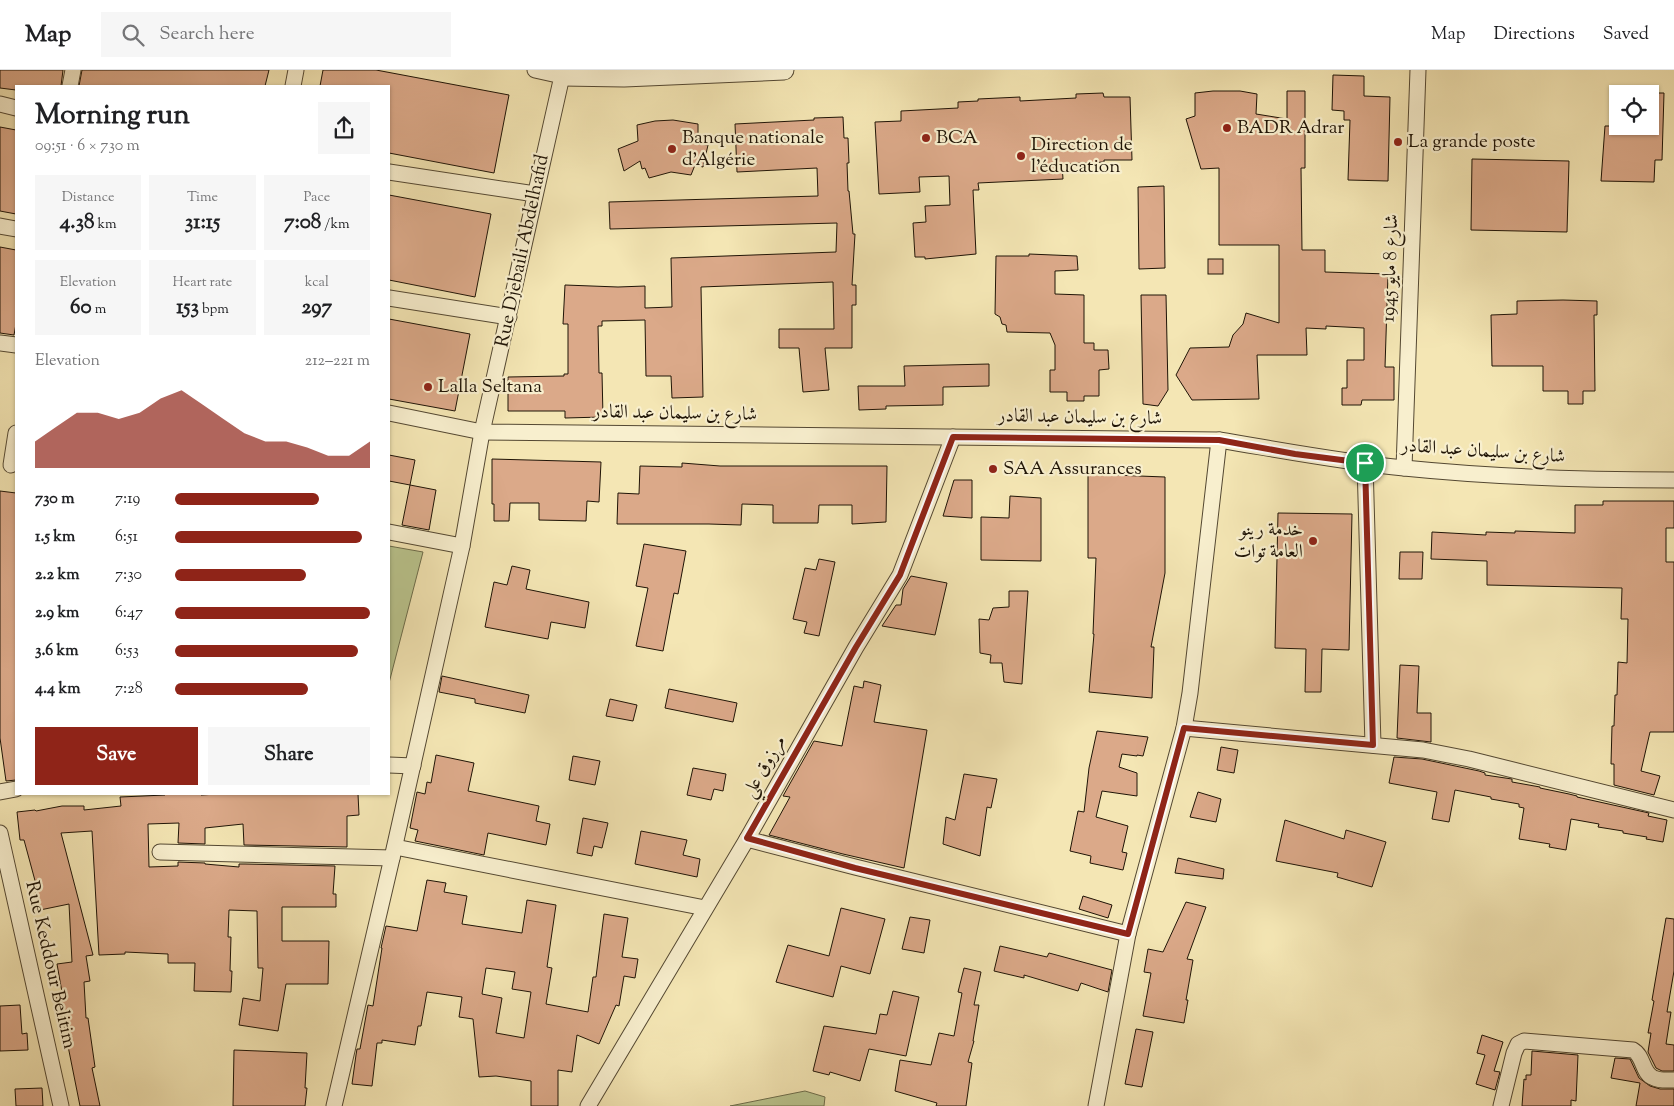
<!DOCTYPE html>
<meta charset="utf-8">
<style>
:root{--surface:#fff;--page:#f6f6f6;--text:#202124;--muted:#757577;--line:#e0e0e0;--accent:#8f2418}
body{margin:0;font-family:"Sorts Mill Goudy",Amiri,serif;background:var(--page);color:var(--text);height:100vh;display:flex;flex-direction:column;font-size:19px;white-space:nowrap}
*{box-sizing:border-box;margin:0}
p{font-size:16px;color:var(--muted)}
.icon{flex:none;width:28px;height:28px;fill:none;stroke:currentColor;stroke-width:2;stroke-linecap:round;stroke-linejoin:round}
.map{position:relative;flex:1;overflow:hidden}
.sheet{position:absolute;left:15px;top:15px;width:375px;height:710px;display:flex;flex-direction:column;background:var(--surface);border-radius:0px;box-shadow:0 1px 4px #0004}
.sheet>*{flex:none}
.controls{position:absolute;left:1609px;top:15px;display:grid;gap:10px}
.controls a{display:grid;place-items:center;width:50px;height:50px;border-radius:0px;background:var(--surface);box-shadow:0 1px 4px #0004;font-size:25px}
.pin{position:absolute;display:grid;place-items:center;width:42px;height:42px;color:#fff;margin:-21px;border:2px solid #fff;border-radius:50%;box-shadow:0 1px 5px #0007}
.round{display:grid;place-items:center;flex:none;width:52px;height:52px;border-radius:0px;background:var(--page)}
.overview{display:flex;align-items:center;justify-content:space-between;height:85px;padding:0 20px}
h1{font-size:28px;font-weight:700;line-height:38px}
.stats{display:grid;grid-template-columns:repeat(3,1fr);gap:8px;height:85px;padding:5px 20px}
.stats div{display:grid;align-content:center;border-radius:0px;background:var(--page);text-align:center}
.stats b{font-size:21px;font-weight:700}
.stats small{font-size:14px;font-weight:400}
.stats p{font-size:14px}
.chart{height:140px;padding:10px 20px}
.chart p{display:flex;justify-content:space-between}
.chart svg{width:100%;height:90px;margin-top:5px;fill:var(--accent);opacity:.7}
.button{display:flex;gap:10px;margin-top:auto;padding:10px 20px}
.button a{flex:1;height:58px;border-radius:0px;background:var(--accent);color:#fff;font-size:20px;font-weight:700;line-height:58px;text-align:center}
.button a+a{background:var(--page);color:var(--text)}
ul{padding:0 20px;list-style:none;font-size:16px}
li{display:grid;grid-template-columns:80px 60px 1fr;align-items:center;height:38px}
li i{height:12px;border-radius:6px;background:var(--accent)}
header{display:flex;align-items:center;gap:30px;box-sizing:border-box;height:70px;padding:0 25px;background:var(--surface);border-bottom:1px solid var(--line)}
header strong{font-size:24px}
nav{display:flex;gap:28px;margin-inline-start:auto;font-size:18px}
.search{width:350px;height:45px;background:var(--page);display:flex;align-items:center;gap:12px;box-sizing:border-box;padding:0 18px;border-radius:0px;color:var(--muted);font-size:19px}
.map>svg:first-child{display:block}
.green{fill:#bac58e;stroke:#6c6c4a}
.building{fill:#dba989;stroke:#1f1406;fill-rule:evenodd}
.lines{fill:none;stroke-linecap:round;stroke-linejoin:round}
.minor-casing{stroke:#544832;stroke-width:17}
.tertiary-casing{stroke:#544832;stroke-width:21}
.minor{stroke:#f8efce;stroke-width:15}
.tertiary{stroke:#f8efce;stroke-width:19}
.route-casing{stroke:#fff;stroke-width:10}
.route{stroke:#8f2418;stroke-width:6}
.poi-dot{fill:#8f2418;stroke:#f8efce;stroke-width:2}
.labels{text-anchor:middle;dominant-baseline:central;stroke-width:4.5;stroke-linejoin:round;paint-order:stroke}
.poi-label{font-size:19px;fill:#1f1406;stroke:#f8efce;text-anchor:start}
.street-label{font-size:19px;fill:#1f1406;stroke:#f8efce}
</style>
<header>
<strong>Map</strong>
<div class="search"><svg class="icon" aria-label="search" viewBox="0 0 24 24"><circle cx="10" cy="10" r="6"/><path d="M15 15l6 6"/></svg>Search here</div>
<nav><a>Map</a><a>Directions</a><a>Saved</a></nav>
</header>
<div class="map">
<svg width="1674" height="1036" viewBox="0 0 1674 1036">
<rect width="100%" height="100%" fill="#f4e6b4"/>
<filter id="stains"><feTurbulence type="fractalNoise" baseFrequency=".004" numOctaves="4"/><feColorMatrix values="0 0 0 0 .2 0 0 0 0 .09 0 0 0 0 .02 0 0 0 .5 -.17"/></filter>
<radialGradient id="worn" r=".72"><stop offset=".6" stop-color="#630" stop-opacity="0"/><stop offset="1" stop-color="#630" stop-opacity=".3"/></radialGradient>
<!-- green -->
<g class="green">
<polygon points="389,476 423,482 389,613"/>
<polygon points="805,1021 825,1027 824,1036 730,1036"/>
</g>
<!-- building -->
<g class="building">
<polygon points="0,0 63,0 61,16 16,16 16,20 0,18"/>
<polygon points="82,0 269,0 265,16 79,16"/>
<polygon points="323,0 376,0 509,25 494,103 389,83 389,16 320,16"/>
<polygon points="1333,5 1364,6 1364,26 1390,27 1388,111 1348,110 1350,50 1344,50 1344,41 1332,40"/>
<polygon points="1213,21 1240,21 1257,24 1256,44 1287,49 1287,21 1305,21 1305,98 1301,98 1302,180 1325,180 1325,202 1388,204 1385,297 1394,297 1394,330 1362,330 1361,335 1342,335 1342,318 1347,318 1347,290 1364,290 1364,258 1326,256 1326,259 1306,258 1307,285 1257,285 1259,329 1192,330 1176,305 1190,278 1229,277 1233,265 1243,254 1246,243 1279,253 1279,175 1219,175 1219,98 1201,99 1186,49 1195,46 1195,23"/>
<polygon points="1103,23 1104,27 1130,27 1132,90 1104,90 1104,92 1062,94 1063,109 978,113 979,120 973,120 976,184 925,189 925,187 915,187 913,153 926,152 925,136 950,135 949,106 919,107 920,122 879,124 875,52 901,51 901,41 958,38 958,32 978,31 978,29 1020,27 1020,31 1076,28 1076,24"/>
<polygon points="1650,23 1664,23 1662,90 1655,90 1654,112 1601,111 1605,56 1650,56"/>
<polygon points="843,47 844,68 848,68 849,93 847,93 848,121 849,121 853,164 855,164 852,215 856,215 856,235 852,235 852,278 825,278 829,320 803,322 799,278 779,278 779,259 834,259 833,212 701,217 703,327 672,328 671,306 646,306 645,250 602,251 602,256 598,256 599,303 602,303 603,347 565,348 565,341 508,341 508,307 564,306 564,304 568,304 568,254 563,254 565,215 618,217 645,216 645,238 672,237 671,188 836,182 837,153 610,159 609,132 818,126 817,98 737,102 735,54 814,50 814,48"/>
<polygon points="673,50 698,54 698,64 700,66 699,74 708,75 703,97 695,95 691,105 671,102 649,108 645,98 642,99 640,91 624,101 618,79 638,71 637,55 655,51"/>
<polygon points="0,57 16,60 16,144 0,141"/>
<polygon points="1472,89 1569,91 1567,162 1471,160"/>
<polygon points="1164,116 1165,198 1139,199 1138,117"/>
<polygon points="389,125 491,144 475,227 389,210"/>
<polygon points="0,177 16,180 16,254 14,265 0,263"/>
<polygon points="1029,184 1077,186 1078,200 1055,201 1055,224 1084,225 1084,273 1094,273 1094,280 1108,280 1109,299 1099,300 1099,326 1084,326 1084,331 1067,331 1067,322 1050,322 1050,300 1055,300 1055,275 1050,263 1007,262 1006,255 1002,254 1000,247 995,244 996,186 1029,186"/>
<rect x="1208" y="189" width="15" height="15"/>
<polygon points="1141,225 1166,225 1168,320 1158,336 1143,334"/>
<polygon points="1563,230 1597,231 1597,245 1594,245 1595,321 1583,321 1583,334 1568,334 1568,321 1543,321 1543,296 1492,296 1491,245 1517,244 1517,231"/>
<polygon points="389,249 470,264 455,341 389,329"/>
<polygon points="989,294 989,316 943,317 943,335 886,336 886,339 859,340 858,316 905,316 904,296"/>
<polygon points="389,385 415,390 410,415 389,411"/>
<polygon points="492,389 601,392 599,432 587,431 586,451 539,450 539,433 510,433 509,451 494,451 494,434 492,434"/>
<polygon points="682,393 720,396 887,396 886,452 852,454 852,435 819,435 818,453 773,453 773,435 742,434 741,455 709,454 617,454 618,423 639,424 640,396 682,397"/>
<polygon points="1088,404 1165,407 1165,503 1151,577 1154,577 1152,628 1089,622 1094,564 1093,564 1096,488 1088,488"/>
<polygon points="954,410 972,410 972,448 943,446"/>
<polygon points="410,415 436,420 429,460 402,455"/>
<polygon points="0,421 16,423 16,710 6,711 0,668"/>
<polygon points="1010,426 1041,428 1041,491 981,490 981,447 1009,448"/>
<polygon points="1603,431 1674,431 1674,458 1666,458 1666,492 1674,492 1674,662 1650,662 1641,701 1660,706 1654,725 1614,715 1614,694 1611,694 1612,656 1614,656 1615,625 1617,625 1618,592 1627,593 1628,549 1621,549 1622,518 1487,515 1487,491 1431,489 1432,462 1486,465 1486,462 1515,463 1515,461 1575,463 1575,435 1603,435"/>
<polygon points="1278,443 1352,444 1349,580 1322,579 1321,622 1305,622 1306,579 1275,578"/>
<polygon points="644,474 686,481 678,524 674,523 663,581 636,576 648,518 636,516"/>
<polygon points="1400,482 1423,482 1422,509 1399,509"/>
<polygon points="819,489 835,492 819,566 804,563 807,552 793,549 805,498 816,500"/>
<polygon points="512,496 530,500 526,519 589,532 585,558 551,552 548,569 485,557 494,512 507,515"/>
<polygon points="911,506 947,513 935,565 882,556 896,535 901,535 903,519"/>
<polygon points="1009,521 1028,521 1022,614 1004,612 1002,593 990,593 991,585 980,583 979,549 989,550 993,538 1009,537"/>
<polygon points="1400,595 1419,596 1417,643 1431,643 1431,672 1397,668"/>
<polygon points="442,606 529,625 525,643 475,633 475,629 439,622"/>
<polygon points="864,611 881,615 874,652 927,660 904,798 843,784 769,765 790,727 783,726 814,671 842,676 854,616 863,618"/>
<polygon points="669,619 737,633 733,652 665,638"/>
<polygon points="610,629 637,635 633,651 606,646"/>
<polygon points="1097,661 1148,667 1143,686 1137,685 1137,686 1122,684 1119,697 1137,703 1137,726 1102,721 1096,747 1128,756 1122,782 1127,783 1123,800 1090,793 1091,786 1070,781 1078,741 1084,742 1089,698"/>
<polygon points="1221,677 1238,680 1234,703 1217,700"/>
<polygon points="436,685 474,693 468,721 539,736 536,751 550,754 546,775 488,763 484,785 415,771 418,760 410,758 417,722 425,724 427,712 431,713"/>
<polygon points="573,686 600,691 595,715 569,710"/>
<polygon points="1394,687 1422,689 1479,701 1485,703 1485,705 1512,709 1512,712 1540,717 1540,718 1569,724 1577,726 1577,727 1649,743 1648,746 1667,750 1663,772 1646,769 1647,767 1623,763 1623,761 1598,757 1599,754 1571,749 1566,780 1549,777 1550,774 1519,769 1524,738 1519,737 1519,734 1491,729 1491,727 1455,720 1449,752 1432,749 1437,722 1389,713"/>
<polygon points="693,698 726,704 723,721 714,719 711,730 687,725"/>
<polygon points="964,704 997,709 991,738 987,737 980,786 943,774 946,747 955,750"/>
<polygon points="1198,722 1221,729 1216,752 1190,747"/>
<polygon points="165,724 201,724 201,725 217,724 358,724 359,745 347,746 347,777 244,775 243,754 205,758 205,774 178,773 179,753 148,754 149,797 178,796 178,792 205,793 205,794 239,797 239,794 245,794 335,796 333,824 336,824 336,837 282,837 282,871 329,871 328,914 286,914 278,961 239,955 243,928 260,931 263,898 258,898 257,841 229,840 228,867 231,867 230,901 232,901 231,922 194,921 195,893 168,893 168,884 125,882 125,884 99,885 92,761 61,763 93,885 86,886 90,911 84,912 86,948 88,948 95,997 92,998 100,1036 80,1036 62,946 57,946 56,923 62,922 57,894 72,892 69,834 40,840 35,819 37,818 24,770 20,770 17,742 35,740 36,741 62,736 84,736 84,740 121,736 120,727 165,725"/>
<polygon points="583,748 608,753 602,778 594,776 592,786 577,783"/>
<polygon points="1285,750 1344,769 1346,760 1386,772 1372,817 1337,807 1338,803 1276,791"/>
<polygon points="641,761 687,770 683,785 700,789 697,807 635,794"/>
<polygon points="1178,788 1224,799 1223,809 1175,803"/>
<path d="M427 810 446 813 444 822 467 826 462 854 522 863 527 830 556 835 547 897 552 898 546 934 588 942 593 907H596L604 844 628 848 622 887 638 889 635 908 624 906 619 936 616 935 599 974 577 965 572 1002 558 1000V1036H531V1011L496 1006 479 1007 473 949 459 947 462 927 427 922 421 956H418L415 975 382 970V973H377L372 1016 352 1014 356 985 357 979H360L368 935 373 936 382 878H381L386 856 417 861ZM486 898 515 902 512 919 531 922 524 968 496 963 502 928 482 924Z"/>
<polygon points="1083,826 1112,835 1108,848 1079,839"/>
<polygon points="1186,832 1206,837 1187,889 1193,890 1186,930 1188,930 1184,953 1143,946 1151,903 1144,902 1148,879 1163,882"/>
<polygon points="841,838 885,849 870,904 841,896 833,927 776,912 788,875 829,886"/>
<polygon points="910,847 930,850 924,883 902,879"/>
<polygon points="1666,848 1674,849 1674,901 1667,942 1671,942 1666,974 1674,975 1674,1001 1662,1001 1656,998 1648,982 1651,963 1648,963 1654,931 1652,930"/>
<polygon points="1000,876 1047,887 1049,883 1112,900 1108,922 1081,913 1078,921 1024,905 1024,908 994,901"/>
<polygon points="964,898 981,902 974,935 979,935 973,971 974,971 968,992 972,993 966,1036 936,1036 937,1033 895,1021 900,990 931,995 939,963 954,966 962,923 958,922"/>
<polygon points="893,921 919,927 906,986 869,979 860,1011 830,1002 829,1005 813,1001 824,956 876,964 880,944 887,945"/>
<polygon points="20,935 22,964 27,963 28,980 0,981 0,936"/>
<polygon points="1136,959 1153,962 1142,1017 1125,1014"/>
<polygon points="1482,965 1503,972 1494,1001 1500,1002 1495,1020 1476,1014 1485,985 1477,983"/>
<polygon points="234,980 307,983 305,1018 307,1018 305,1036 233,1036"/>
<polygon points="1532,981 1578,985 1576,1031 1571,1030 1571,1036 1522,1036 1524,1009 1526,1010 1526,1005 1531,1005"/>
<polygon points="1615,988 1630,989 1639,1008 1650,1016 1660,1019 1674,1019 1674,1036 1636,1036 1640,1013 1611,1008"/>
<polygon points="42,1018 43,1036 16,1036 15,1019"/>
</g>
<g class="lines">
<defs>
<g id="minor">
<polyline points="70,16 73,0"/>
<polyline points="293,16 296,0"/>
<polyline points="0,34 16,38"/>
<polyline points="389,102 535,124"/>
<polyline points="0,156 16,159"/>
<polyline points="389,228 509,247"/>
<polyline points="0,273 16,275"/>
<path d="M389 343 482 362 1219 370C1280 380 1342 392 1404 398 1493 407 1584 410 1674 410"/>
<polyline points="1365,393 1373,675"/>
<polyline points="11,395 16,363"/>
<polyline points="1404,398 1418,0"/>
<polyline points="389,462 462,476"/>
<polyline points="1184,658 1423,680 1469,689 1674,740"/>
<polyline points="389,695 413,696"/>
<polyline points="0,722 16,719"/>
<polyline points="0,763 61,1036"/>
<polyline points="747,769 855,797 1128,864"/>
<polyline points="395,777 705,838"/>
<polyline points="160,782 392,788"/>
<polyline points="334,1036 392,788 462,476 482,362 562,6 535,0"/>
<polyline points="588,1036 747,769 856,577 900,505 953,367"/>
<polyline points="1096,1036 1128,864 1184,658 1190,623 1219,370"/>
<path d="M1501 1036 1514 983 1518 974 1524 971 1633 980C1644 986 1642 1004 1654 1008 1660 1011 1668 1010 1674 1010"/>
</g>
<polyline id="tertiary" points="563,0 562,6 624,7 784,0"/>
</defs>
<!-- minor casing -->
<use href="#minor" class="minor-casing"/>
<!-- tertiary casing -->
<use href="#tertiary" class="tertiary-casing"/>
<!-- minor -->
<use href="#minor" class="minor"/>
<!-- tertiary -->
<use href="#tertiary" class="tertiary"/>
</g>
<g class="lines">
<defs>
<polygon id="route" points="953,367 1219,370 1295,384 1365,393 1373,675 1184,658 1128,864 855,798 747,768 856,577 900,505"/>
</defs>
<!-- route casing -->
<use href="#route" class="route-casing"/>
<!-- route -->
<use href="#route" class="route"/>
</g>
<!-- markers -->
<g class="poi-dot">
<circle cx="1227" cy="58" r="5"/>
<circle cx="926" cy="68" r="5"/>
<circle cx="1398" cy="72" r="5"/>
<circle cx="672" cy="79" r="5"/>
<circle cx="1021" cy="86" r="5"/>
<circle cx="428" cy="317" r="5"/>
<circle cx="993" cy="399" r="5"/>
<circle cx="1313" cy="471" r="5"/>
</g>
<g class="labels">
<!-- poi labels -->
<g class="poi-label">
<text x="1237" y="58">BADR Adrar</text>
<text x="682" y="68">Banque nationale<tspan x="682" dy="22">d'Algérie</tspan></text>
<text x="936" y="68">BCA</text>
<text x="1408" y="72">La grande poste</text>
<text x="1031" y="75">Direction de<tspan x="1031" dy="22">l'éducation</tspan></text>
<text x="438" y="317">Lalla Seltana</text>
<text x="1003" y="399">SAA Assurances</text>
<text x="1303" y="460" text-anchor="end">خدمة رينو<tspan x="1303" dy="22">العامة توات</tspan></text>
</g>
<!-- street labels -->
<g class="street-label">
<text transform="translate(523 181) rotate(-78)">Rue Djebaili Abdelhafid</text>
<text transform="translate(1391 198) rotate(-88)">شارع 8 مايو 1945</text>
<text transform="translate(675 344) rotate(1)">شارع بن سليمان عبد القادر</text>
<text transform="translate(1080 348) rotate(1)">شارع بن سليمان عبد القادر</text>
<text transform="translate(1483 382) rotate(4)">شارع بن سليمان عبد القادر</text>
<text transform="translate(765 697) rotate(-60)">مرزوق علي</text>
<text transform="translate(50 895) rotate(77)">Rue Keddour Belitim</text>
</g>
</g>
<rect width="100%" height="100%" filter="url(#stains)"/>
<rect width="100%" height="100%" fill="url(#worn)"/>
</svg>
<div class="controls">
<a><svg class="icon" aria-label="locate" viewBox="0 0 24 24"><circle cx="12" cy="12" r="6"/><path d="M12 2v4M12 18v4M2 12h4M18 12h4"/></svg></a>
</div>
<div class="pin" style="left:1365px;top:393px;background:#1e9e55"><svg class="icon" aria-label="arrive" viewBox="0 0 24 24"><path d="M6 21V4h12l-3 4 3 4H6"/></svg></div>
<section class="sheet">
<div class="overview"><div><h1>Morning run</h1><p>09:51 · 6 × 730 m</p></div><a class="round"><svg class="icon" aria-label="share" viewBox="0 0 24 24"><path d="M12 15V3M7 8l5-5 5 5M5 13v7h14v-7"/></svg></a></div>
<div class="stats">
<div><p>Distance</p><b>4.38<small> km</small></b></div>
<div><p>Time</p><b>31:15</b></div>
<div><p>Pace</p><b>7:08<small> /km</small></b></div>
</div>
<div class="stats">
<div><p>Elevation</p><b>60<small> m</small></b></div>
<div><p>Heart rate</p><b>153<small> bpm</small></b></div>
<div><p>kcal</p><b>297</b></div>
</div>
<div class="chart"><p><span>Elevation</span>212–221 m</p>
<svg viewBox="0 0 160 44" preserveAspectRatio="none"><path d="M0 44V31L10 24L20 17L30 17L40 20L50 17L60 10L70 6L80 13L90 20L100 27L110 31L120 31L130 34L140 38L150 38L160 31V44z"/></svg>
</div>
<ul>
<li><b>730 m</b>7:19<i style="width:74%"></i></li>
<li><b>1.5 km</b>6:51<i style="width:96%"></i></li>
<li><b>2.2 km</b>7:30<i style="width:67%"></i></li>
<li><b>2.9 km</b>6:47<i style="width:100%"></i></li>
<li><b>3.6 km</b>6:53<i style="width:94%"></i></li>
<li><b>4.4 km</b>7:28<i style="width:68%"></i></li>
</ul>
<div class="button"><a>Save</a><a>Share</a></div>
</section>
</div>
